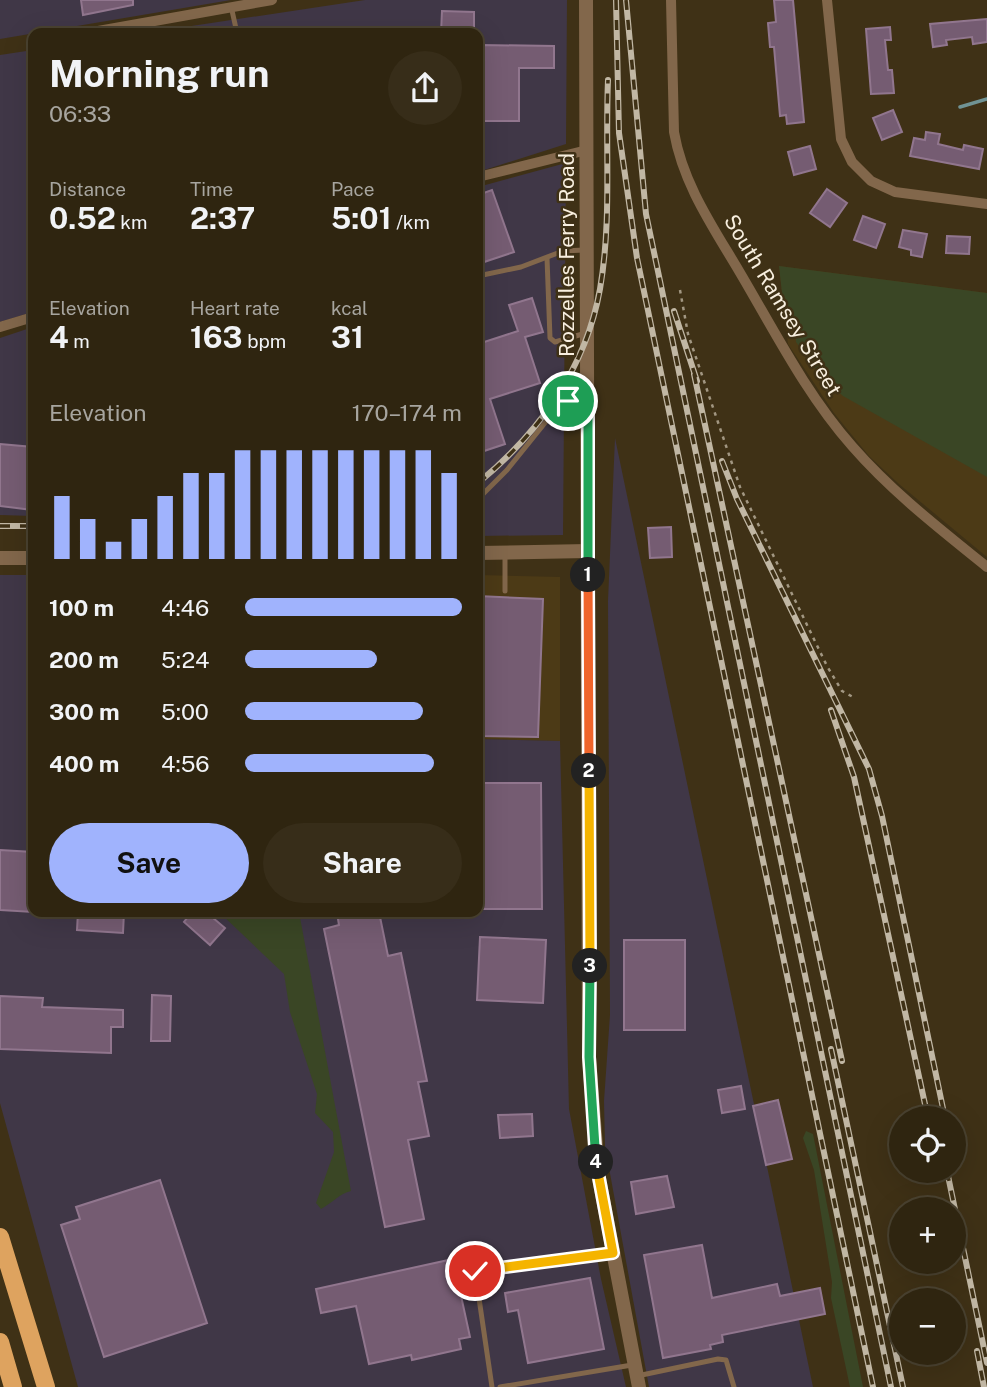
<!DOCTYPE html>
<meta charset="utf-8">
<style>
:root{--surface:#2f2510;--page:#372d19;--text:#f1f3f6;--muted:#a7a59f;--line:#4a4230;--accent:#a0b3fd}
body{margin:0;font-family:"Public Sans",sans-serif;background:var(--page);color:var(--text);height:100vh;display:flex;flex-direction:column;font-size:26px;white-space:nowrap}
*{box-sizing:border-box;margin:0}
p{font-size:23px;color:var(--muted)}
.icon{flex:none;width:38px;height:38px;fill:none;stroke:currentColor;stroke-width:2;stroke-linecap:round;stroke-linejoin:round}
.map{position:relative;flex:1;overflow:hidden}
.drawer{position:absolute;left:28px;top:28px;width:455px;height:889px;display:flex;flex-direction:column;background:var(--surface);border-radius:14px;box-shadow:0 7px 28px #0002,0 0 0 2px var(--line)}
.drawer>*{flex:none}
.buttons{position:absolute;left:889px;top:1106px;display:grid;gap:14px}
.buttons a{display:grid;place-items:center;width:77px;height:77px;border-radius:50%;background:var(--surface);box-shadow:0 7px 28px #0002,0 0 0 2px var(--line);font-size:35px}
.pin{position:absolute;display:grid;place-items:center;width:60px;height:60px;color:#fff;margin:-30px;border:4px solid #fff;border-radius:50%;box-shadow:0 2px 7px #0007}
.km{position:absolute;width:35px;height:35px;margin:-18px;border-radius:50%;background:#222;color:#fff;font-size:19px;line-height:35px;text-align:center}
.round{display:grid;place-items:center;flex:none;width:74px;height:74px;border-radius:37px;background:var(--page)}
.head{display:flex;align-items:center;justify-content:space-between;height:119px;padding:0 21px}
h1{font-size:38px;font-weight:700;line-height:52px}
.stats{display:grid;grid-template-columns:repeat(3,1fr);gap:10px;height:119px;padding:7px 21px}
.stats div{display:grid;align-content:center}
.stats b{font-size:30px;font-weight:700}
.stats small{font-size:19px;font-weight:400}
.stats p{font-size:19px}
.chart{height:196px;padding:14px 21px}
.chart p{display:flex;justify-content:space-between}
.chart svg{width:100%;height:126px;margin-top:7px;stroke:var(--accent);stroke-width:6}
.action{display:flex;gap:14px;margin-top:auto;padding:14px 21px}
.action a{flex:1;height:80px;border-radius:42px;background:var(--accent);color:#111;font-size:28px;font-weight:700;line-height:80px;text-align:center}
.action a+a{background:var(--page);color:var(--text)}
ul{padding:0 21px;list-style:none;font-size:23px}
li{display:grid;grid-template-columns:112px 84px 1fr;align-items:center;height:52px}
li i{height:18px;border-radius:9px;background:var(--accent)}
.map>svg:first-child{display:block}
.built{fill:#4c3a16}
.industrial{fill:#403747}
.green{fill:#3a4625}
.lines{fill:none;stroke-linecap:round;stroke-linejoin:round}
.stream{stroke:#709394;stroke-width:3.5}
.building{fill:#755c72;stroke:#91768e;stroke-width:2}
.path{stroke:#a29782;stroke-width:2.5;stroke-dasharray:3.5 5;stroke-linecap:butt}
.service{stroke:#82674b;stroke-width:5}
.minor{stroke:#82674b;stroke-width:10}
.tertiary{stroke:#82674b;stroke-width:14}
.trunk{stroke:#dea35f;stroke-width:18}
.rail-casing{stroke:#c1b7a4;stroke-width:6}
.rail{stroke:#3f3116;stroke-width:3.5;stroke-dasharray:10;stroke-linecap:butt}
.split-1-casing{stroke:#fff;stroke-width:14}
.split-2-casing{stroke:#fff;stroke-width:14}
.split-3-casing{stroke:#fff;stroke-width:14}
.split-4-casing{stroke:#fff;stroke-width:14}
.split-5-casing{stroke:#fff;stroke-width:14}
.split-1{stroke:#22a559;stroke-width:9}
.split-2{stroke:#f0652b;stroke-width:9}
.split-3{stroke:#f5b400;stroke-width:9}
.split-4{stroke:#22a559;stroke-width:9}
.split-5{stroke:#f5b400;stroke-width:9}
.labels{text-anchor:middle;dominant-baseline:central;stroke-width:5;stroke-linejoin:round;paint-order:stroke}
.street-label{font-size:21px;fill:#f8efdf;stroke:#3f3116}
</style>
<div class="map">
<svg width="987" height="1387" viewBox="0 0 987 1387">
<rect width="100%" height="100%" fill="#3f3116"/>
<!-- built -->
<g class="built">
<polygon points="779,266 987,293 987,557 899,484 869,456 834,413 788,344"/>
<polygon points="478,575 560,577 560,741 478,739"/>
</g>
<!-- industrial -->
<g class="industrial">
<polygon points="0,0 231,0 0,39"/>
<polygon points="365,0 567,0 566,144 478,172 478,33 145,33"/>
<polygon points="33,50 33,312 0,322 0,55"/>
<polygon points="566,163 563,535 478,536 478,187"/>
<polygon points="33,327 33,516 0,515 0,338"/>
<polygon points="615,438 813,1387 649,1387 605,1146 604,1101 610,1015 608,601"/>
<polygon points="0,575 33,575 33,912 478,912 478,739 560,741 569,1109 601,1279 626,1387 78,1387 0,1103"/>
</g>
<!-- green -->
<g class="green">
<polygon points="779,266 987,293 987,477 843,396 821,376 796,342 794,318 783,302"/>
<path d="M219 912H299L351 1191C340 1193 331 1204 321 1209L316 1203 334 1152 333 1132 315 1113 317 1094 290 1012 284 974Z"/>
<polygon points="806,1131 813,1134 863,1387 850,1387 831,1298 832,1282 814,1170 803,1138"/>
</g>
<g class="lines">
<!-- stream -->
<polyline class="stream" points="960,107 987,99"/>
</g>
<!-- building -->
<g class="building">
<polygon points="81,0 133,0 133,5 83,15"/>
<polygon points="774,0 793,0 804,122 787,124 786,115 780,116 774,47 770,47 768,23 776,22"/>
<polygon points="442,11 474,12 474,33 441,33"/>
<polygon points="987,19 987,42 973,44 972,37 946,40 947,45 933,47 930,24"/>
<polygon points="890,27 891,40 885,40 888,70 892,70 894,93 871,94 866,29"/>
<polygon points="481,45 554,46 554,68 519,68 519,121 481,121"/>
<polygon points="893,110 902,132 882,140 873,118"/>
<polygon points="926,132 940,134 938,144 963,150 964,145 983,149 979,169 910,156 914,138 925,140"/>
<polygon points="810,146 816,169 794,175 788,152"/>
<polygon points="827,189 847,203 830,227 810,213"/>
<polygon points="492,190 514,252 478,264 478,195"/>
<polygon points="863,216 885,224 876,248 854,240"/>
<polygon points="903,230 927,234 922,257 911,255 911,250 899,247"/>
<polygon points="947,236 970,237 969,254 946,253"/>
<polygon points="532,298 543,332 525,337 540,383 490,399 505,444 478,453 478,344 518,331 509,305"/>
<polygon points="0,444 33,447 33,510 0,506"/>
<polygon points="671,527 672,557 650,558 648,528"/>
<polygon points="478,596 543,599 538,737 478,736"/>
<polygon points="478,783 541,783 542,909 478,909"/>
<polygon points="0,850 33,852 33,912 0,910"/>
<polygon points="78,912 124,912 123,933 77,930"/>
<polygon points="192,912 206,912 225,928 210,945 184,922"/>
<polygon points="344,912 379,912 388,956 401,953 427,1081 418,1082 429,1136 408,1140 424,1219 385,1227 324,929 339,925 337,913"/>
<polygon points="480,937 546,940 543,1003 477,1000"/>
<rect x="624" y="940" width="61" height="90"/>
<polygon points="152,995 171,996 170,1041 151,1041"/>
<polygon points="0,996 43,998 42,1007 123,1010 123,1027 111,1027 111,1053 0,1049"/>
<polygon points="741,1086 745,1109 722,1113 718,1090"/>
<polygon points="778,1100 792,1159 766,1165 753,1106"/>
<polygon points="532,1114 533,1136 500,1138 498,1115"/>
<polygon points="667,1176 674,1207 636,1214 631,1182"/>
<polygon points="160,1180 207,1323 104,1357 61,1225 80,1219 76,1207"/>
<polygon points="702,1245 712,1298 777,1284 780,1296 820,1288 825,1314 722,1335 723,1342 710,1345 711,1349 663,1358 644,1255"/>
<polygon points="453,1259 470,1337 459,1339 461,1349 412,1360 411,1355 369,1364 356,1306 321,1313 316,1289"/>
<polygon points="590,1278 604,1349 528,1363 518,1310 508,1312 505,1293"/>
</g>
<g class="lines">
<!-- path -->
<polyline class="path" points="680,290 688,334 740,487 827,666 842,691 853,697"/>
<!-- service -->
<g class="service">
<polyline points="231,6 237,33"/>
<polyline points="547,258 550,338 555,342 586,333"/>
<polyline points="478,276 521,267 563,251 584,250"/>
<polyline points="478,499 507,470 557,408 568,401 585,400"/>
<polyline points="505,591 505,553"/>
<polyline points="637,1376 718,1359 726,1360 734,1387"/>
<polyline points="492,1387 475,1271 613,1253"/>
<polyline points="500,1387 632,1365"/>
</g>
<!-- minor -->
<g class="minor">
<path d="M671 0 674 132C683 184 713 227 739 271 774 330 806 394 852 446 892 492 940 529 987 567"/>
<polyline points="827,0 841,139 852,162 871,181 895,192 987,204"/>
<polyline points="87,33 272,0"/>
<polyline points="478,177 587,150"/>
<polyline points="0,327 33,317"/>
</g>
<!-- tertiary -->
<g class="tertiary">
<polyline points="586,0 589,1057 598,1173 639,1387"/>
<polyline points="478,553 588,551"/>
<polyline points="0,558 33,558"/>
</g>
<!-- trunk -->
<g class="trunk">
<polyline points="0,1237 46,1387"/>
<polyline points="0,1342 13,1387"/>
</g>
<defs>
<g id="rail">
<polyline points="616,0 619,133 637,258 873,1387"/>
<polyline points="626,0 646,214 891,1387"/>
<polyline points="674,311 697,381"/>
<polyline points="694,374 842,1061"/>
<polyline points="722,461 737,499 869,769 882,816 945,1118"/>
<path d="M478 483C539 433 586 368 600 289 612 220 605 150 608 80"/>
<polyline points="0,526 33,526"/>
<polyline points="831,710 854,777 928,1118"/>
<polyline points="831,1049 903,1387"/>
<polyline points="947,1171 987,1363"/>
<polyline points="977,1351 984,1387"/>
</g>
</defs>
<!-- rail casing -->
<use href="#rail" class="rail-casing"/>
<!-- rail -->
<use href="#rail" class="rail"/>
</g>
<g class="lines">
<defs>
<polyline id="split-1" points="568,401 588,399 588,575"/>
<polyline id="split-2" points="588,575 589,771"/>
<polyline id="split-3" points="589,771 590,966"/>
<polyline id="split-4" points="590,966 589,1057 596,1162"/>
<polyline id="split-5" points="475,1271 613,1253 596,1162"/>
</defs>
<!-- split-1 casing -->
<use href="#split-1" class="split-1-casing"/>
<!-- split-2 casing -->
<use href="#split-2" class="split-2-casing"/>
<!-- split-3 casing -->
<use href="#split-3" class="split-3-casing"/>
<!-- split-4 casing -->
<use href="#split-4" class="split-4-casing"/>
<!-- split-5 casing -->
<use href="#split-5" class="split-5-casing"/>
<!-- split-1 -->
<use href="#split-1" class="split-1"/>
<!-- split-2 -->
<use href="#split-2" class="split-2"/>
<!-- split-3 -->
<use href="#split-3" class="split-3"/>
<!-- split-4 -->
<use href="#split-4" class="split-4"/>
<!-- split-5 -->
<use href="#split-5" class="split-5"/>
</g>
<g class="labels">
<!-- street labels -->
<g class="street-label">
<text transform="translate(566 255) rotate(-90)">Rozzelles Ferry Road</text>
<text transform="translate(783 305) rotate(59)">South Ramsey Street</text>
</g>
</g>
</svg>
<div class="buttons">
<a><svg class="icon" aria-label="locate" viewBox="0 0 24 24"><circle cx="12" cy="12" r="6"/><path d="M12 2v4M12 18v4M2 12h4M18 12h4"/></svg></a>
<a>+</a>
<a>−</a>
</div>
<div class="pin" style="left:568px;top:401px;background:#1e9e55"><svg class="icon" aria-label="arrive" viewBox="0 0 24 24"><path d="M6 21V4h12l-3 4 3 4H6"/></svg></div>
<div class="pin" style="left:475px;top:1271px;background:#d93025"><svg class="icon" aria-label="check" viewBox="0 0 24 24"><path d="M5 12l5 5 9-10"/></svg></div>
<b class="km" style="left:588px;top:575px">1</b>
<b class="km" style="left:589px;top:771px">2</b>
<b class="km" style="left:590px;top:966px">3</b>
<b class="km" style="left:596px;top:1162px">4</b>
<section class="drawer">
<div class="head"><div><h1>Morning run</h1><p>06:33</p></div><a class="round"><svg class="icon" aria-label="share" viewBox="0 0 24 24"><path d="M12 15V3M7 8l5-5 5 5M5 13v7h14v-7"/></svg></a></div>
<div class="stats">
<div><p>Distance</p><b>0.52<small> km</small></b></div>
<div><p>Time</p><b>2:37</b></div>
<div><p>Pace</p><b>5:01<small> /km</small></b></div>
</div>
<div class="stats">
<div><p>Elevation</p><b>4<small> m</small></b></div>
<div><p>Heart rate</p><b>163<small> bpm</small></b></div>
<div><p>kcal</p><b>31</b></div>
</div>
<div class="chart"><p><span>Elevation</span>170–174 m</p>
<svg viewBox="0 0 160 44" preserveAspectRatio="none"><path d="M5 44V22M15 44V30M25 44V38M35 44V30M45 44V22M55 44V14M65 44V14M75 44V6M85 44V6M95 44V6M105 44V6M115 44V6M125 44V6M135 44V6M145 44V6M155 44V14"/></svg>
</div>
<ul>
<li><b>100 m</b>4:46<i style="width:100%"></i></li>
<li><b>200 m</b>5:24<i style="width:61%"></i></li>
<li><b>300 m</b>5:00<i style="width:82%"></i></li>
<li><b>400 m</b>4:56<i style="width:87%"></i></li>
</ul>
<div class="action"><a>Save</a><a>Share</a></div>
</section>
</div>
